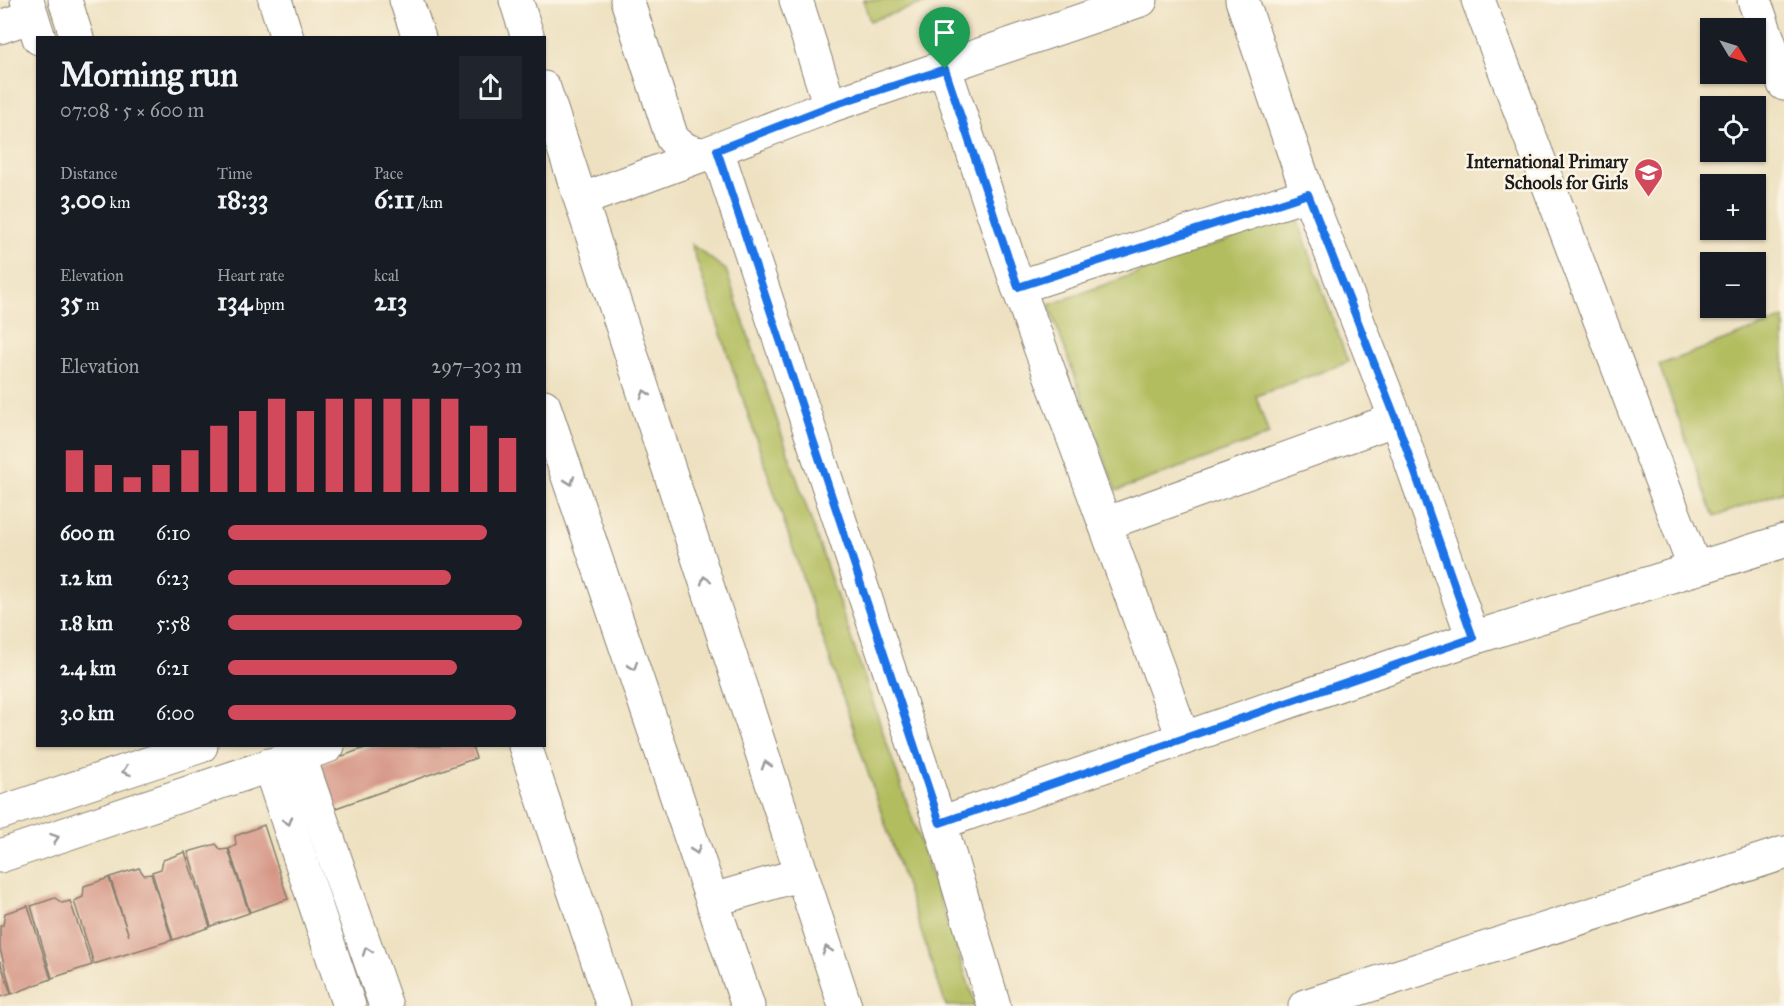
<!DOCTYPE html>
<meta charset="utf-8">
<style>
:root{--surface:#171b24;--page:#20242c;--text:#f1f3f6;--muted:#9ea1a6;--accent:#d1495b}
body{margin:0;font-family:"IM FELL Great Primer",serif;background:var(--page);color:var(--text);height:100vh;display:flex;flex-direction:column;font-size:22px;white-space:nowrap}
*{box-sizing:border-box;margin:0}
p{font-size:20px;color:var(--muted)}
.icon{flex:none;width:33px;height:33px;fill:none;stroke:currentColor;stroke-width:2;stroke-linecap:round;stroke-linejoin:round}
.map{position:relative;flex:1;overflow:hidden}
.side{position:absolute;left:36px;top:36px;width:510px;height:711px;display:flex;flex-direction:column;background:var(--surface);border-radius:0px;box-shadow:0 2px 4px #0004}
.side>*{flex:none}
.needle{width:39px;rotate:128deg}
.fabs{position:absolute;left:1700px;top:18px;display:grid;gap:12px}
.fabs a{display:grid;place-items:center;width:66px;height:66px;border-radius:0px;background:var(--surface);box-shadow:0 2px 4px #0004;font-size:30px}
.pin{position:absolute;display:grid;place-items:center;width:51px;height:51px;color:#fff;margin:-62px -26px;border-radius:50% 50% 50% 0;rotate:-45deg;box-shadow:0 0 6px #0007}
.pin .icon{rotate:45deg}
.round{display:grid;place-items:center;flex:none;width:63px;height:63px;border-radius:0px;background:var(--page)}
.overview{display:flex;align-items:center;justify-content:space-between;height:102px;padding:0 24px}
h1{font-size:33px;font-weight:800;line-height:45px}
.figures{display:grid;grid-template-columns:repeat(3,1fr);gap:9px;height:102px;padding:6px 24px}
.figures div{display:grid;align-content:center}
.figures b{font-size:26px;font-weight:800}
.figures small{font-size:16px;font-weight:400}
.figures p{font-size:16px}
.chart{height:168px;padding:12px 24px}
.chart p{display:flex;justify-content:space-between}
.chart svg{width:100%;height:108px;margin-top:6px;stroke:var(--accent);stroke-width:6}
ul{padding:0 24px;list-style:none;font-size:20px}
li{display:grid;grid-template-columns:96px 72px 1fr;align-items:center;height:45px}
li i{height:15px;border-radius:8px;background:var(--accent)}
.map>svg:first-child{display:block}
.green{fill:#b2bd5f;stroke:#676c3e;stroke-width:1.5}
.building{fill:#d69686}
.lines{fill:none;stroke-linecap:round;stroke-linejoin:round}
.minor-casing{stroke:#857e6e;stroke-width:35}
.secondary-casing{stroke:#857e6e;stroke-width:35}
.minor{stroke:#fff;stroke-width:33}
.secondary{stroke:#fff;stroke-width:33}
.oneway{stroke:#999}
.route-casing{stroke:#fff;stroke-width:12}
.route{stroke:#1a73e8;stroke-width:8}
.labels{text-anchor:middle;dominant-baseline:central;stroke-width:5;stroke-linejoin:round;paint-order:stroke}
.poi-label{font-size:18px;font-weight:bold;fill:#1c1c1c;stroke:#fcf5e5;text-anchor:end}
</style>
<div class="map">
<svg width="1784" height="1006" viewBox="0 0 1784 1006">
<rect width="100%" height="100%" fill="#fcf5e5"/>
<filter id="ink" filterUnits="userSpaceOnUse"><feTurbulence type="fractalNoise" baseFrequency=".0167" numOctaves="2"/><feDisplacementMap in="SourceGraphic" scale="12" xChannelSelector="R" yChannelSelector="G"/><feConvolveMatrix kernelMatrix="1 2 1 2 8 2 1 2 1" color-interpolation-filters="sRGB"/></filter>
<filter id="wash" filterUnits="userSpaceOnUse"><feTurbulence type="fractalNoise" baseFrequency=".008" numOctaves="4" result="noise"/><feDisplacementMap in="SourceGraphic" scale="24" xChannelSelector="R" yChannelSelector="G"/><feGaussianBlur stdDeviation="1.35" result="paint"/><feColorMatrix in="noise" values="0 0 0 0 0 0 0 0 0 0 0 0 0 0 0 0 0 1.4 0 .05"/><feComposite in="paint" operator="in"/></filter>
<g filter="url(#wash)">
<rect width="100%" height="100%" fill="#eee1c1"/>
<!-- green -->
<g class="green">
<polygon points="863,0 934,0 870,21"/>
<polygon points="1296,215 1348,362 1256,396 1269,435 1116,491 1049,305"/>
<polygon points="691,244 726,270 976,1006 946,1006"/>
<polygon points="1784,318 1784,491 1714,517 1659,365"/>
</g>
<g id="blocks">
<!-- building -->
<g class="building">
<polygon points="370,746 472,746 476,758 322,813 307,769"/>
<polygon points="264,825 288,899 250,912 229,849 236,845 235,836"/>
<polygon points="216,844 221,850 228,849 249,913 211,926 188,852"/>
<polygon points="185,852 210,927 173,940 152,872 161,869 163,860"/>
<polygon points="139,868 144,875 151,874 172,940 94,964 74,901 83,897 84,886 109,878 129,936 110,877"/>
<polygon points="55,898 62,903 70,901 92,965 52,978 31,906"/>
<polygon points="28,906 51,979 12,994 0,949 0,926 3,925 5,913"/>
<polygon points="0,961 11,994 0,997"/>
</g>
</g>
</g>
<g filter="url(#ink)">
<use href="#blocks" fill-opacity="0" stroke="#857e6e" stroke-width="1.5"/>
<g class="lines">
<defs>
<g id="minor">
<polyline points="27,0 39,38"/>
<polyline points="65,0 77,38"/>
<polyline points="275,0 287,38"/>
<path d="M627 0 672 138C682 149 690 153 705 154L830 106 1141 0"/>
<polyline points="796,0 830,106"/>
<polyline points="1242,0 1308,194 1396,419 1473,638"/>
<polyline points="1478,0 1695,569"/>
<polyline points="1754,0 1784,84"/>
<polyline points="0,27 32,16"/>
<polyline points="945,69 1018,287 1183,737"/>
<polyline points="717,150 940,823 994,1006"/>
<polyline points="581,200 705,154"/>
<polyline points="1018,287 1308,194"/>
<polyline points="1105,524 1396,419"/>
<polyline points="525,746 613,1006"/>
<polyline points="299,755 386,1006"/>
<polyline points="269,765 349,1006"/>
<polyline points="0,813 201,746"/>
<polyline points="940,823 1473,638 1784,541"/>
<polyline points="0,856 328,746"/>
<polyline points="1305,1006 1784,853"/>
</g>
<g id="secondary">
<polyline points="406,0 419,38"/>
<polyline points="516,0 528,38"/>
<polyline points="544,88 845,1006"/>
<polyline points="544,406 748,1006"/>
<polyline points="713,900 802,874"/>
</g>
</defs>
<!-- minor casing -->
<use href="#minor" class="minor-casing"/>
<!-- secondary casing -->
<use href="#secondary" class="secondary-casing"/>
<!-- minor -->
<use href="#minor" class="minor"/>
<!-- secondary -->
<use href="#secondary" class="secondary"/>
</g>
<!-- one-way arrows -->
<defs><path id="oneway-chevron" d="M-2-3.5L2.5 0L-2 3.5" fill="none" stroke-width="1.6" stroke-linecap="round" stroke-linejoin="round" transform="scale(1.5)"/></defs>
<g class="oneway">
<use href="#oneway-chevron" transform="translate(645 394) rotate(-108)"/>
<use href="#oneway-chevron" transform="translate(570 481) rotate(71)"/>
<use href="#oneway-chevron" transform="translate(705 580) rotate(-108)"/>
<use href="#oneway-chevron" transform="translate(633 666) rotate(71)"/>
<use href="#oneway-chevron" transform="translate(766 765) rotate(-108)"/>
<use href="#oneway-chevron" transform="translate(126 771) rotate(161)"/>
<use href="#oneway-chevron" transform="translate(288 821) rotate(72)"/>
<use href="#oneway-chevron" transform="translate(55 838) rotate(-19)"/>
<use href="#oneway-chevron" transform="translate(696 850) rotate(71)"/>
<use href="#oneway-chevron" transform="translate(827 950) rotate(-108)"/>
<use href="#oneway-chevron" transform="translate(367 951) rotate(-109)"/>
</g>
</g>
<g class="lines" filter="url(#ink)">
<defs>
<polygon id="route" points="945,69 1018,287 1308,194 1396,419 1473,638 940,823 717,150 830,106"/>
</defs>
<!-- route casing -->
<use href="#route" class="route-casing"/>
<!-- route -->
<use href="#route" class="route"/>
</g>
<!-- icons -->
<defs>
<symbol id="school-pin" viewBox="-11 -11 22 30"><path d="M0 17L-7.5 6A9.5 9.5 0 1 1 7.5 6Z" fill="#d1495b" stroke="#fcf5e5"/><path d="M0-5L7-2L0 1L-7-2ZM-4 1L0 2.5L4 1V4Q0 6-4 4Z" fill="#fff"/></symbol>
</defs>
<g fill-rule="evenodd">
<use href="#school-pin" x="1632" y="156" width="33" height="45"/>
</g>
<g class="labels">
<!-- poi labels -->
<g class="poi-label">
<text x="1628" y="162">International Primary<tspan x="1628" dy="21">Schools for Girls</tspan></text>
</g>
</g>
</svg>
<div class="fabs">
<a><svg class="needle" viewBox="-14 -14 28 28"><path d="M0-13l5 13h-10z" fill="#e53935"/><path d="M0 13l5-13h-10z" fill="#9ea1a6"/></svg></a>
<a><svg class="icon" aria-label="locate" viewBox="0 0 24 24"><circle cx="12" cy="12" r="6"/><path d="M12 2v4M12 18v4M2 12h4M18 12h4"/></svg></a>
<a>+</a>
<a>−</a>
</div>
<div class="pin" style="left:945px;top:69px;background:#1e9e55"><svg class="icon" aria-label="arrive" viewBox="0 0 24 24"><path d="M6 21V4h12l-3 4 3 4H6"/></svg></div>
<section class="side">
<div class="overview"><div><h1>Morning run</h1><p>07:08 · 5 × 600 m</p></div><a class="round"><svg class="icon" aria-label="share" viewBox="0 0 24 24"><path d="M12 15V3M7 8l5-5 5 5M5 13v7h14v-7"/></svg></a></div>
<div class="figures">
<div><p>Distance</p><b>3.00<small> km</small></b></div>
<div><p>Time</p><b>18:33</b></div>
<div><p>Pace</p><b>6:11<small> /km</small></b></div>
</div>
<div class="figures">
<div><p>Elevation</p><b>35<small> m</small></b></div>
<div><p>Heart rate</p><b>134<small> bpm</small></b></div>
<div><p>kcal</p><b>213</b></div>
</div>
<div class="chart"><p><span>Elevation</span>297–303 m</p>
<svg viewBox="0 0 160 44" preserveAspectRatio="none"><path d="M5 44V27M15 44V33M25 44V38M35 44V33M45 44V27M55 44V17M65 44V11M75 44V6M85 44V11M95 44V6M105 44V6M115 44V6M125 44V6M135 44V6M145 44V17M155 44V22"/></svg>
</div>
<ul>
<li><b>600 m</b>6:10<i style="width:88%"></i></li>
<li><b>1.2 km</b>6:23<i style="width:76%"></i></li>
<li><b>1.8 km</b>5:58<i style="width:100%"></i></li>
<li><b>2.4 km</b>6:21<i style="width:78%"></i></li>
<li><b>3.0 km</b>6:00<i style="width:98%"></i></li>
</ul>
</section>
</div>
